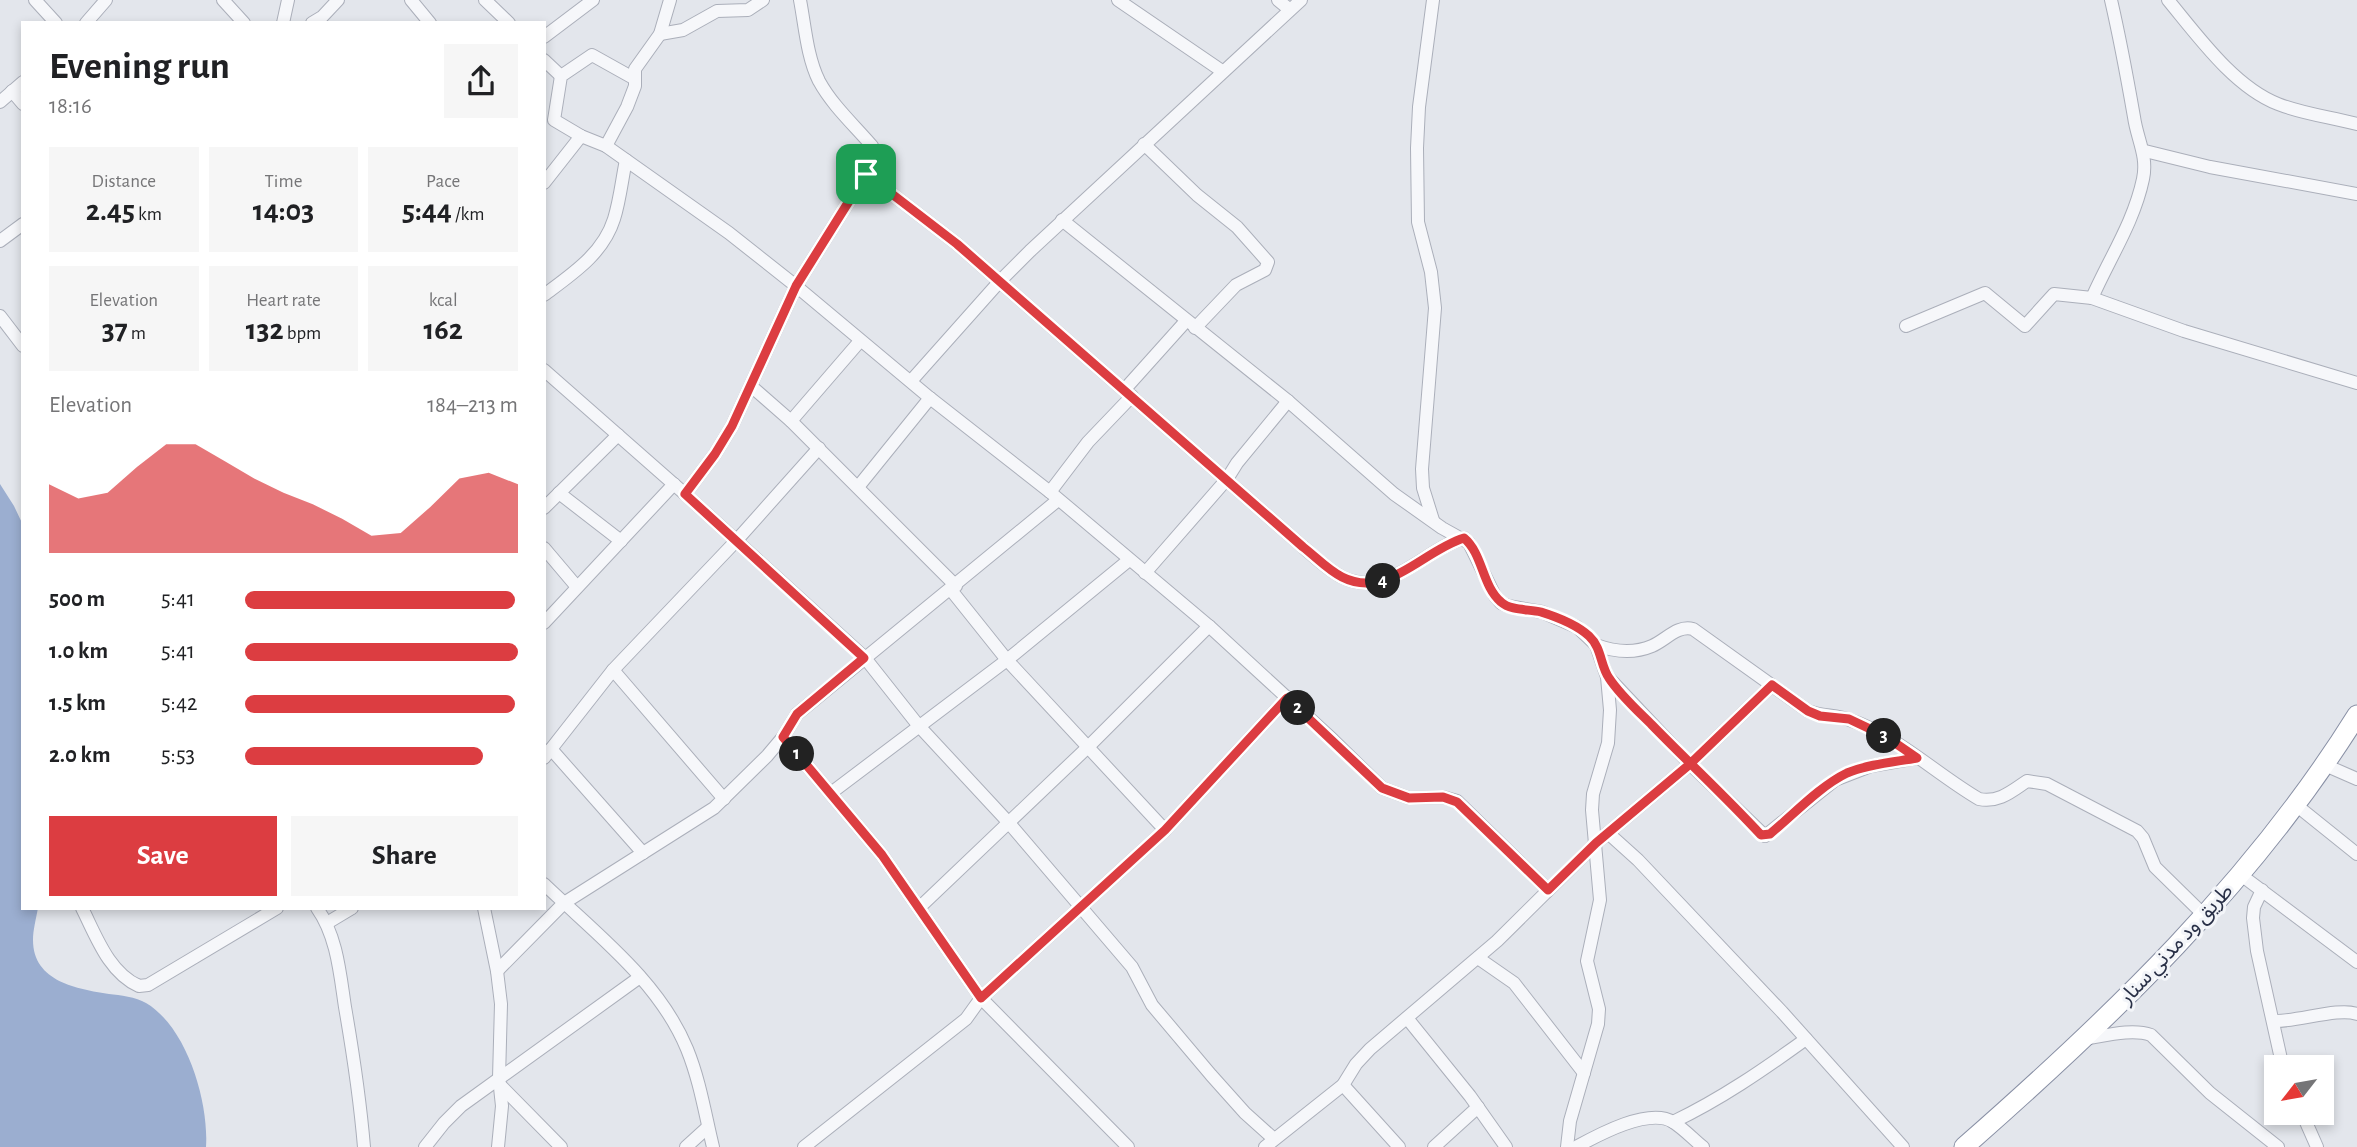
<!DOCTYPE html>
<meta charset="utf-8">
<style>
:root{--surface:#fff;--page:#f6f6f6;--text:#202124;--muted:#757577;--accent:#dc3d41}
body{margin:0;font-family:"Alegreya Sans","Noto Sans Arabic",sans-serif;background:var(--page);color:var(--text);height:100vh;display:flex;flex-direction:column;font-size:26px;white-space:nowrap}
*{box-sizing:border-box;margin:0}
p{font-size:23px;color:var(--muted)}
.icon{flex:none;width:38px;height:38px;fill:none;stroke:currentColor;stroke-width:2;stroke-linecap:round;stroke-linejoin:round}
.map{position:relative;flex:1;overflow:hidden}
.sheet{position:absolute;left:21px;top:21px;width:525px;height:889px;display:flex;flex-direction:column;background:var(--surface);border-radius:0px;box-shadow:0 4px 10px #0003}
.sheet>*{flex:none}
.needle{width:46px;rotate:239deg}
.tools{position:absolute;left:2264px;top:1055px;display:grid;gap:14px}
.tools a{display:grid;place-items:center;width:70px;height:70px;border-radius:0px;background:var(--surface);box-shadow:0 4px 10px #0003;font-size:35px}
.pin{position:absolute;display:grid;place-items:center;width:60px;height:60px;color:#fff;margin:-30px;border-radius:14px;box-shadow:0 4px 10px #0006}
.km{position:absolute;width:35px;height:35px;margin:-18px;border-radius:50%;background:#222;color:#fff;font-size:19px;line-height:35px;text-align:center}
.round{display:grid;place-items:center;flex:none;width:74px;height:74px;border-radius:0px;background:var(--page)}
.head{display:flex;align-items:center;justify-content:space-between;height:119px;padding:0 28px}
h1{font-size:38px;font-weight:700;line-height:52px}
.stats{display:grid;grid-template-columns:repeat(3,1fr);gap:10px;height:119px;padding:7px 28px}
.stats div{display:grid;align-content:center;border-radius:0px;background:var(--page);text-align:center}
.stats b{font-size:30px;font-weight:700}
.stats small{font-size:19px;font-weight:400}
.stats p{font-size:19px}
.chart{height:196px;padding:14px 28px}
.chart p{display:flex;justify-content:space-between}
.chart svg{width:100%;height:126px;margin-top:7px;fill:var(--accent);opacity:.7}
.cta{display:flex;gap:14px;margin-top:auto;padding:14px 28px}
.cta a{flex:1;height:80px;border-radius:0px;background:var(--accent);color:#fff;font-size:28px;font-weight:700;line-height:80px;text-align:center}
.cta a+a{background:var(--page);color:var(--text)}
ul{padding:0 28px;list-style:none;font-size:23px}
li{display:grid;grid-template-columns:112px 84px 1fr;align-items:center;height:52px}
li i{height:18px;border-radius:9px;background:var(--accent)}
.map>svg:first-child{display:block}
.water{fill:#9baed0}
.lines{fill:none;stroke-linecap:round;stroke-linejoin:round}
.minor-casing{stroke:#abafba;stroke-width:14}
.highway-casing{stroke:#8990a5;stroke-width:21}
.minor{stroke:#f6f7fa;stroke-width:12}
.highway{stroke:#fff;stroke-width:19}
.route-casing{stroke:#fff;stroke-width:14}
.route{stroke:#dc3d41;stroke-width:9}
.labels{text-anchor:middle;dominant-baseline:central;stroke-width:6;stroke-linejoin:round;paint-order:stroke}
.street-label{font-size:21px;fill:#293047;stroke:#f3f5f9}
</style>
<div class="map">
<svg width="2357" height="1147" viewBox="0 0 2357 1147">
<rect width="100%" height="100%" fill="#e3e6ec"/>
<!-- water -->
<path class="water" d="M0 484 14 506 23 525V908H38C36 919 33 930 33 940 33 982 78 989 109 994 120 995 136 997 146 1003 187 1027 209 1102 206 1147H0Z"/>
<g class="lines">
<defs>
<g id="minor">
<polyline points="35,0 56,23"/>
<polyline points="223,0 244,23"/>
<polyline points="411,0 430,23"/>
<polyline points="485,0 509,23"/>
<polyline points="1118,0 1222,71"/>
<polyline points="1278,0 1289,9"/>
<path d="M2168 0C2197 35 2234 87 2278 104 2303 114 2331 117 2357 124"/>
<polyline points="86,23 106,0"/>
<polyline points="283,23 288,0"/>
<polyline points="312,23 322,17 338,0"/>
<polyline points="660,34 683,30 717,11 748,10 763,0"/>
<polyline points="544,37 593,0"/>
<polyline points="544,60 561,76"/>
<polyline points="635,79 592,55 561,76 554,120 581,136 606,146 729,233 796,286 930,398 1050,492 1209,626 1333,740 1382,788 1409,798 1443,797 1457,801 1548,890"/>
<polyline points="12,91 23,104"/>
<polyline points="0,102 23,82"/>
<polyline points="1144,144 1197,195 1237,227 1268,262 1265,270 1236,285 1195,328"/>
<polyline points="606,146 627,107 635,86 635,69 660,34 670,0"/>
<polyline points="2145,151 2210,167 2357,194"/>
<path d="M866 174 957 244 1303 547C1315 557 1328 570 1342 577 1387 600 1423 550 1464 538"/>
<polyline points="544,183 581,136"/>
<polyline points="1062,220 1288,401 1394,494 1442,528 1469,543 1495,596 1501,603 1508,606 1542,612 1577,627 1596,645 1607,677 1610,710 1608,743 1593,794 1592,810 1600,900 1587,961 1599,1009 1598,1024 1570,1121 1567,1147"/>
<polyline points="0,241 23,224"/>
<path d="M544 295C572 274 603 254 614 219 620 200 622 179 626 160"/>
<path d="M2092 298C2109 259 2134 222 2143 179 2148 156 2137 139 2134 117 2127 77 2120 39 2111 0"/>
<polyline points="0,316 23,346"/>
<polyline points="1906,326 1985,293 2025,326 2054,294 2092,298 2184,331 2357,383"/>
<polyline points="544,370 685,494 865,658 918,725 1009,823 1132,967 1152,1005 1211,1075 1245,1113 1274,1139"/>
<polyline points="911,381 1000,281 1030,251 1301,0"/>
<polyline points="751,386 791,421 956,586"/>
<polyline points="1125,389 1186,321"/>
<polyline points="791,421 860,341"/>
<polyline points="858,487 930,398"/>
<polyline points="1050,492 1088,442 1132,396"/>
<polyline points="559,493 621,541"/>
<path d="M685 494 715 454 732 426 796 286 866 174 875 154 872 146C854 125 832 105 819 81 807 57 805 26 800 0"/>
<polyline points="544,508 618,435"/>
<polyline points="1433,520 1423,488 1422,469 1435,308 1431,272 1418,222 1417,148 1419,107 1433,0"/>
<polyline points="544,548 577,587"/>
<polyline points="1145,573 1227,479 1237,463 1288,401"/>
<polyline points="951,590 1007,660 1165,830"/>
<polyline points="544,623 674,484"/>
<path d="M1596 645C1615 652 1633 654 1652 646 1666 640 1677 625 1693 629L1808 711C1822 716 1837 715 1850 720 1898 736 1936 774 1979 799 1999 803 2012 791 2027 781L2047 784 2137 831 2143 838 2155 867 2205 916"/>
<polyline points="613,670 724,799"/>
<polyline points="1608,677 1690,764 1765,836 1835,780 1871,766 1917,758"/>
<polyline points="783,737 882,855 981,998 1128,1147"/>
<polyline points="551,749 643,853"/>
<polyline points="544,758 613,670 736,541 819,448"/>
<polyline points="2325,765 2357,779"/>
<polyline points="831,793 1007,660 1129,560"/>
<polyline points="2296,805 2357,854"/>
<polyline points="1608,833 1638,860 1782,1012 1903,1147"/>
<polyline points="2241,875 2357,962"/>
<path d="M544 884C596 934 659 981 687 1049 700 1081 705 1114 713 1147"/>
<polyline points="2262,890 2254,907 2253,918 2257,951 2283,1068"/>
<polyline points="920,907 1089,746 1209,626"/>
<path d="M82 908C96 936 109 973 139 986L148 985 277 908"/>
<path d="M317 908C337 936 340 974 345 1007 353 1053 360 1100 364 1147"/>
<polyline points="484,908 497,971 501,1004 499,1078 502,1106 498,1147"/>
<polyline points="327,923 352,908"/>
<polyline points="1478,958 1514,983 1584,1073"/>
<polyline points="497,971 564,903 714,808 767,756 783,737 797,714 1058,500"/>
<polyline points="1407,1018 1470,1096 1506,1147"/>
<path d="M2274 1021C2297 1022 2339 1007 2357 1014"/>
<path d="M2084 1039C2104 1036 2132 1028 2151 1035L2210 1093 2278 1147"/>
<polyline points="1343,1085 1399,1147"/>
<polyline points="501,1086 561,1147"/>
<polyline points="2302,1113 2317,1147"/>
<path d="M1673 1122C1721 1099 1763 1070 1806 1039"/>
<polyline points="425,1147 444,1123 461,1106 640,977"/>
<polyline points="686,1147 708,1127"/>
<polyline points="804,1147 966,1019 981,998 1165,830 1287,698"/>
<polyline points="1265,1147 1343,1085 1356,1064 1370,1049 1497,941 1596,843 1690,764 1772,685"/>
<polyline points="1434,1147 1478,1107"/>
<path d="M1576 1147C1598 1135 1649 1107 1673 1122 1684 1129 1693 1139 1703 1147"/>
</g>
<path id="highway" d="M1964 1147C2111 1018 2253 882 2357 715"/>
</defs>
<!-- minor casing -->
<use href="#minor" class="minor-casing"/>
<!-- highway casing -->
<use href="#highway" class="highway-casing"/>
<!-- minor -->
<use href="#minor" class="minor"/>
<!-- highway -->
<use href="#highway" class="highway"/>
</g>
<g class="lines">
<defs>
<path id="route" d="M866 174 796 286 732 426 715 454 685 494 864 658 797 714 783 737 882 855 981 998 1165 830 1287 698 1382 788 1409 798 1443 797 1457 802 1548 890 1596 843 1690 764 1772 685 1808 711 1820 716 1849 719 1885 736 1917 758C1894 762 1869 764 1847 773 1820 786 1793 815 1770 834L1761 835C1726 797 1688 762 1652 725 1638 711 1620 695 1609 678 1600 665 1602 648 1589 636 1577 625 1557 617 1541 612 1529 609 1511 611 1501 602 1482 586 1483 554 1464 538 1422 551 1387 600 1342 577 1328 570 1316 557 1303 547L957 244 866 174"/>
</defs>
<!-- route casing -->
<use href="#route" class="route-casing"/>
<!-- route -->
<use href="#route" class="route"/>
</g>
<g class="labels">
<!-- street labels -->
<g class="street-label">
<text transform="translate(2176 944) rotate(-47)">طريق ود مدني سنار</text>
</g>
</g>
</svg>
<div class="tools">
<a><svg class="needle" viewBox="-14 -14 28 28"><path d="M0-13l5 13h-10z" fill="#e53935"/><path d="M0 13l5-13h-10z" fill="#757577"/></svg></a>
</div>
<div class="pin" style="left:866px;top:174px;background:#1e9e55"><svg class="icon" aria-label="arrive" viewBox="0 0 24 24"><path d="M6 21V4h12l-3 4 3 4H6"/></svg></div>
<b class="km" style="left:797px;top:754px">1</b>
<b class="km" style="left:1298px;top:708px">2</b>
<b class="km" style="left:1884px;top:736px">3</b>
<b class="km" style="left:1383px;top:581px">4</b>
<section class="sheet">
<div class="head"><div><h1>Evening run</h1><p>18:16</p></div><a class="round"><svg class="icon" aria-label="share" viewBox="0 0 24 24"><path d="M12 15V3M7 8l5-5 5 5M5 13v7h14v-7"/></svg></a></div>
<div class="stats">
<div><p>Distance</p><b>2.45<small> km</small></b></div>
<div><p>Time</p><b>14:03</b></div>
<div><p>Pace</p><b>5:44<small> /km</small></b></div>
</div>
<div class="stats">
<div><p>Elevation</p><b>37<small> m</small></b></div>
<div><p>Heart rate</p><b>132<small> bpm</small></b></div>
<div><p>kcal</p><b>162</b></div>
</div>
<div class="chart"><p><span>Elevation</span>184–213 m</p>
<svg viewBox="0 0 160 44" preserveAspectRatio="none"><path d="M0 44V20L10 25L20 23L30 14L40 6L50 6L60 12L70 18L80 23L90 27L100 32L110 38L120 37L130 28L140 18L150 16L160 20V44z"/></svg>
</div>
<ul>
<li><b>500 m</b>5:41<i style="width:99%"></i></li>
<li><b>1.0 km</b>5:41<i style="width:100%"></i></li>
<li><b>1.5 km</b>5:42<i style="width:99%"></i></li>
<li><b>2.0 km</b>5:53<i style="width:87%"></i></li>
</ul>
<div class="cta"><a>Save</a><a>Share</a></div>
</section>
</div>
